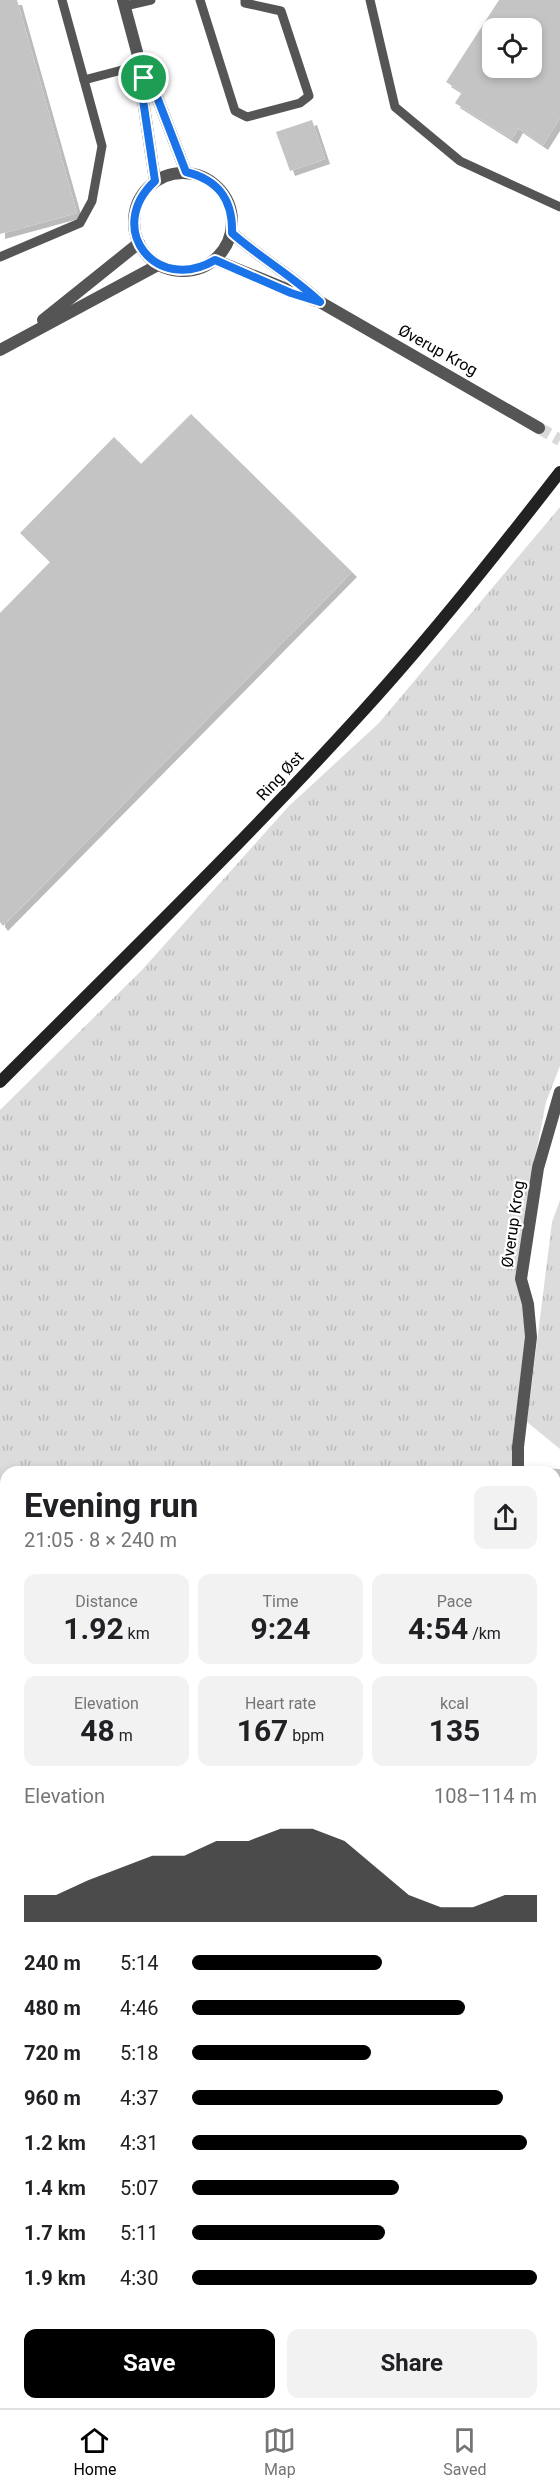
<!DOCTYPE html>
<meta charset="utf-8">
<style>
:root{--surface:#fff;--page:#f2f2f2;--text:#202124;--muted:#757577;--line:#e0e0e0;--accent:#000}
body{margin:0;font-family:Roboto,sans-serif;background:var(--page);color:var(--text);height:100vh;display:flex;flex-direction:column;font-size:22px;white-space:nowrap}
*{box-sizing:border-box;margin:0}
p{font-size:20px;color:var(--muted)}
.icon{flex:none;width:33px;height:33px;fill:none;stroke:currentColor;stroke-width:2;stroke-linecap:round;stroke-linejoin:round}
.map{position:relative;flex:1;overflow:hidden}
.sheet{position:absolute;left:0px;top:1466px;width:561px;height:944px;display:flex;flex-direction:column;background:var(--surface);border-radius:18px 18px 0 0;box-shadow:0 3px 9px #0003}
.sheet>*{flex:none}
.controls{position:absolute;left:482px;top:18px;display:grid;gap:12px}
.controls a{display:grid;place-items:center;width:60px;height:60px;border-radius:12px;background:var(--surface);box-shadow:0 3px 9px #0003;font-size:30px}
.pin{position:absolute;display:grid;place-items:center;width:51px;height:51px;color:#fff;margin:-26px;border:3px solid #fff;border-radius:50%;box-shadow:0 2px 6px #0007}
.round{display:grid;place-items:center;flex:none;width:63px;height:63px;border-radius:12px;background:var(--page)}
.overview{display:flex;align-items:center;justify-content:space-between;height:102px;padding:0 24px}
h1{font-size:33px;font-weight:700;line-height:45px}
.figures{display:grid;grid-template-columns:repeat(3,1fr);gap:9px;height:102px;padding:6px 24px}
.figures div{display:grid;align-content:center;border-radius:12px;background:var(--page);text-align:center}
.figures b{font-size:30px;font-weight:700}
.figures small{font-size:16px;font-weight:400}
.figures p{font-size:16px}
.chart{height:168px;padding:12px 24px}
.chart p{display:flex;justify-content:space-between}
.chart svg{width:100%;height:108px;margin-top:6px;fill:var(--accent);opacity:.7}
.action{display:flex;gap:12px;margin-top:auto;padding:12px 24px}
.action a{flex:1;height:69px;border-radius:12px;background:var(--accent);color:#fff;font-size:24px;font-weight:700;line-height:69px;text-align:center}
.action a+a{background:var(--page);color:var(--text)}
ul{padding:0 24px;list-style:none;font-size:20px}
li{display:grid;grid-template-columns:96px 72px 1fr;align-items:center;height:45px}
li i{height:15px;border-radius:8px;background:var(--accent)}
.menu{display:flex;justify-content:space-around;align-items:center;height:84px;border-top:2px solid var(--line);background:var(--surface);font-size:16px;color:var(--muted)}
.menu a{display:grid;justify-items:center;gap:3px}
.menu .active{color:var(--accent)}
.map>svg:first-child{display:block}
.grass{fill:url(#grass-tufts)}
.forest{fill:url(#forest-crowns)}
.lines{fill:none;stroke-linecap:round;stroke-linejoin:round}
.stream{stroke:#a3a3a3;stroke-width:5}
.building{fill:#c4c4c4;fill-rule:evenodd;filter:url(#shadow)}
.minor-tunnel{stroke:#d9d9d9;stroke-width:12;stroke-dasharray:12 6;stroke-linecap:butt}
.service{stroke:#555;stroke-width:9}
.minor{stroke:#555;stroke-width:12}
.secondary{stroke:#222;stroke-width:12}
.rail-casing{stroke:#000;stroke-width:7}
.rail{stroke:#fff;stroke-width:4.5;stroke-dasharray:14;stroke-linecap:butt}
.route-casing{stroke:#fff;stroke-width:12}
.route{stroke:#1a73e8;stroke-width:8}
.labels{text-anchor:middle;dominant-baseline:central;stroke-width:4.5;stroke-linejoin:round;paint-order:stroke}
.street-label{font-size:16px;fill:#000;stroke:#fff}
</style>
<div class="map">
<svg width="560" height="2408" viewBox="0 0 560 2408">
<defs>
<pattern id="grass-tufts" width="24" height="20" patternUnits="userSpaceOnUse" patternTransform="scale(1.5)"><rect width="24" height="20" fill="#dcdcdc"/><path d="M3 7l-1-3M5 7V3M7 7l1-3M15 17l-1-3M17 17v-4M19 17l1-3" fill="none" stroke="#bbb"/></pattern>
<pattern id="forest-crowns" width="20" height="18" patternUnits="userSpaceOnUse" patternTransform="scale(1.5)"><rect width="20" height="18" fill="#dcdcdc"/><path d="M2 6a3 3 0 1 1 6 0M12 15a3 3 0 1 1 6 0" fill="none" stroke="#bbb"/></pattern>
<filter id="shadow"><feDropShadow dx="5" dy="5" stdDeviation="0" flood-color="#0004"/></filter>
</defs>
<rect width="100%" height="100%" fill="#fff"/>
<!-- grass -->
<g class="grass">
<polygon points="560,507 560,1066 546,1102 530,1183 523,1304 525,1341 513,1471 6,1472 6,1610 0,1610 0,1110 142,970 289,806 379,723"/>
<polygon points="560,1200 560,1449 527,1422 552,1222"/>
</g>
<!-- forest -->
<polygon class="forest" points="555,1629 560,1629 560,1795 555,1746"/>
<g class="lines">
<!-- stream -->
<polyline class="stream" points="155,2403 155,2408"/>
</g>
<!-- building -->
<g class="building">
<polygon points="0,0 17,0 77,213 0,234"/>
<path d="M499 0H560V118L543 145 518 128 512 139 455 103 462 92 446 82ZM492 28H531V68H492Z"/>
<polygon points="312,120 325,159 290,171 276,132"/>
<polygon points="191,414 352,572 3,926 0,922 0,613 50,562 20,533 114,437 141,464"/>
<polygon points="538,1468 560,1469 560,1512 555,1512 555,1472 538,1472"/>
<polygon points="560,1885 560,1912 555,1912 555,1886"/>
<rect x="555" y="1955" width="5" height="27"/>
</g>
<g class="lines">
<!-- minor-tunnel -->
<polyline class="minor-tunnel" points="539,428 560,440"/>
<!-- service -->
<g class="service">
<polyline points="62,0 84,80 141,65"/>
<polyline points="200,0 235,111 247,117 300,103 309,96 281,11 245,3 245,0"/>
<polyline points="370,0 395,107 460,161 560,207"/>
<polyline points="125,6 151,0"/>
<polyline points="0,257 80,223 92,201 102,146 84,80"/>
</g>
<!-- minor -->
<g class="minor">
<polyline points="123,0 144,78 143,100 155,181"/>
<polyline points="144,78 157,97 186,172"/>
<circle cx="183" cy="222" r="49"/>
<path d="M232 233C260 258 293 276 320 302L539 428"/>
<polyline points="215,260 316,301"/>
<polyline points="43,320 139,243"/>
<polyline points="0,350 158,265"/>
<polyline points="518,1472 518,1447 531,1337 528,1304 521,1279 538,1168 560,1092"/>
<polyline points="0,1661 6,1661"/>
<polyline points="555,1819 560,1821"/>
</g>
<!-- secondary -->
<path class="secondary" d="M0 1082C123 959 248 838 364 710 433 634 497 553 560 472"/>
<defs>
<g id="rail">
<polyline points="555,1611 560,1611"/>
<polyline points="0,1626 6,1626"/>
</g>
</defs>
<!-- rail casing -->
<use href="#rail" class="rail-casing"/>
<!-- rail -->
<use href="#rail" class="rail"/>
</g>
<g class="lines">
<defs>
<path id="route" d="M144 78 157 97 186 172C219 180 233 200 232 233 260 258 293 276 320 302L291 293 215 260C156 295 104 228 155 181L143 100Z"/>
</defs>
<!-- route casing -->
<use href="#route" class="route-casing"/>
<!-- route -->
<use href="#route" class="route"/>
</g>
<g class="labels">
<!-- street labels -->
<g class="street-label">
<text transform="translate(438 350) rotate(29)">Øverup Krog</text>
<text transform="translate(280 776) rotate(-47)">Ring Øst</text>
<text transform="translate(513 1224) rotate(-82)">Øverup Krog</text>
</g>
</g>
</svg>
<div class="controls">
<a><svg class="icon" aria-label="locate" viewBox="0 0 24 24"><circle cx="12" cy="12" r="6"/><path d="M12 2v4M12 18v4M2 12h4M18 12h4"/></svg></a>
</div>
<div class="pin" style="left:144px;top:78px;background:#1e9e55"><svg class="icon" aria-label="arrive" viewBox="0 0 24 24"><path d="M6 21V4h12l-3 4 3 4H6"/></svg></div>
<section class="sheet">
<div class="overview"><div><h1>Evening run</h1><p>21:05 · 8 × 240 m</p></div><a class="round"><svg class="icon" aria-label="share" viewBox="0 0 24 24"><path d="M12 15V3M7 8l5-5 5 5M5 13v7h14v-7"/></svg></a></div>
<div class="figures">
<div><p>Distance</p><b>1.92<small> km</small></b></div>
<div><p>Time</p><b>9:24</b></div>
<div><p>Pace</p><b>4:54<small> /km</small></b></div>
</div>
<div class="figures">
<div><p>Elevation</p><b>48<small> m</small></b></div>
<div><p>Heart rate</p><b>167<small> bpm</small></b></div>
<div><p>kcal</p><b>135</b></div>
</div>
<div class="chart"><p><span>Elevation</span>108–114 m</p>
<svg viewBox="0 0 160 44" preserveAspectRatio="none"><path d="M0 44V33L10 33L20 27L30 22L40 17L50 17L60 11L70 11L80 6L90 6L100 11L110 22L120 33L130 38L140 38L150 33L160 33V44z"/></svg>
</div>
<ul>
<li><b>240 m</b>5:14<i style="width:55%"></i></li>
<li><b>480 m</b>4:46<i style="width:79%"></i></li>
<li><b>720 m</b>5:18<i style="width:52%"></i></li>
<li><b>960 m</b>4:37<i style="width:90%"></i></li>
<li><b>1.2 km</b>4:31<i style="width:97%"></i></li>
<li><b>1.4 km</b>5:07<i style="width:60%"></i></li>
<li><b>1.7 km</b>5:11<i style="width:56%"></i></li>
<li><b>1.9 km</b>4:30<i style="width:100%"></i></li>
</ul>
<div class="action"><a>Save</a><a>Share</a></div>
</section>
</div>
<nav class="menu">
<a class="active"><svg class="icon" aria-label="home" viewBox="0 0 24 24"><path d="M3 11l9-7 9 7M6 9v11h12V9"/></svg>Home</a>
<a><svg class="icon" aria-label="map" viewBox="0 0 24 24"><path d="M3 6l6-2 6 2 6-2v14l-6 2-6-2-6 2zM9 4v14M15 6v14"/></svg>Map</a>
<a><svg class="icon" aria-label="saved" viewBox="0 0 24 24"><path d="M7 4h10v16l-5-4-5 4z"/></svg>Saved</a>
</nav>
